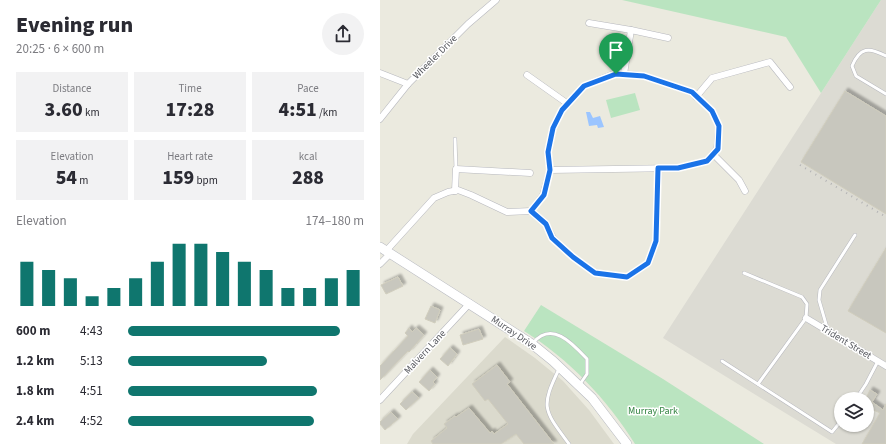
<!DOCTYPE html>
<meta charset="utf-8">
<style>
:root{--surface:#fff;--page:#f2f2f3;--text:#2b2b33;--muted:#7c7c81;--accent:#0f766e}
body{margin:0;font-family:"Source Sans 3",sans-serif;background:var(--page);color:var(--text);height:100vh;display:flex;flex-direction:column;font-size:15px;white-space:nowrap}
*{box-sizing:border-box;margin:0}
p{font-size:13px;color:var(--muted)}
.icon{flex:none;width:22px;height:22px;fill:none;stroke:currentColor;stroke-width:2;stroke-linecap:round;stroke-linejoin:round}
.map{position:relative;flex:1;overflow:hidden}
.panel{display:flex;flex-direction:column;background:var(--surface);width:380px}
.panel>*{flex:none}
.fabs{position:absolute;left:454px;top:392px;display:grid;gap:8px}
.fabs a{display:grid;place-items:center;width:40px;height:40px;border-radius:50%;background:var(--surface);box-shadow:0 1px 3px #0004;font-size:20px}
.pin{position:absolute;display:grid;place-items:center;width:34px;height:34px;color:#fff;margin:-41px -17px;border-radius:50% 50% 50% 0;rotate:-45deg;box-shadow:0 0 4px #0007}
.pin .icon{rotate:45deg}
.round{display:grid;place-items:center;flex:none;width:42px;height:42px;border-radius:21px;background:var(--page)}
.overview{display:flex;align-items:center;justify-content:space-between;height:68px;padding:0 16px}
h1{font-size:22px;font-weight:800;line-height:30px}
.metrics{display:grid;grid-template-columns:repeat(3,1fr);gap:6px;height:68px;padding:4px 16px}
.metrics div{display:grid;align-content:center;border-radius:0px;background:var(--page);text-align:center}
.metrics b{font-size:20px;font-weight:800}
.metrics small{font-size:11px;font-weight:400}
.metrics p{font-size:11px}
.chart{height:112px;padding:8px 16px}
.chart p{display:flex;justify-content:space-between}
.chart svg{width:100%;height:72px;margin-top:4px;stroke:var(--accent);stroke-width:6}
ul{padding:0 16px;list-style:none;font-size:13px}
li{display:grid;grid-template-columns:64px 48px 1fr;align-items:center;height:30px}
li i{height:10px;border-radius:5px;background:var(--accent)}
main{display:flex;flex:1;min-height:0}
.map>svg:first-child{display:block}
.industrial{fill:#dcdbd3;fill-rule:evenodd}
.education{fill:#dbdacd}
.green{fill:#bae4c0}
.water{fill:#9bc5ff}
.building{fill:#c8c7be;stroke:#d0cdbd;filter:url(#shadow)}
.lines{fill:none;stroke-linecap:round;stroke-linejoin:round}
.lane-casing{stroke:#b7b8be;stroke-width:4}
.street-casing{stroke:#b7b8be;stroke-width:7}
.secondary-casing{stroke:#b8bac1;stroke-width:10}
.lane{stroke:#fff;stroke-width:3}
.street{stroke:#fff;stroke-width:6}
.secondary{stroke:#fff;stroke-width:9}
.rail{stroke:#b3b3b4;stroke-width:2;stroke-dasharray:1 5;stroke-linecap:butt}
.route-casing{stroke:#fff;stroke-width:8}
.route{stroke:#1a73e8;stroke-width:5}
.labels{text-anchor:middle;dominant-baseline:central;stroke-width:3;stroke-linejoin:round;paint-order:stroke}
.street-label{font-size:10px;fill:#585a60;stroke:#fff}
.park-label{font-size:10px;fill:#338442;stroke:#fff}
</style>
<main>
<section class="panel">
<div class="overview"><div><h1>Evening run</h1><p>20:25 · 6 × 600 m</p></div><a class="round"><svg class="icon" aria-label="share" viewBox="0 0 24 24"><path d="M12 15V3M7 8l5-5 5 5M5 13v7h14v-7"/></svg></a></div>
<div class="metrics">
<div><p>Distance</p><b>3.60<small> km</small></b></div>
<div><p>Time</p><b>17:28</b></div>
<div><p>Pace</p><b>4:51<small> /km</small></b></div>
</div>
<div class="metrics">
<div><p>Elevation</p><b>54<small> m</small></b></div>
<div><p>Heart rate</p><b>159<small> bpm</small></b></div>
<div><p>kcal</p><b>288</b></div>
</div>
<div class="chart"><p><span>Elevation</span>174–180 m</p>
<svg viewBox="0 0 160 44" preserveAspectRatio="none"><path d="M5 44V17M15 44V22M25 44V27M35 44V38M45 44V33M55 44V27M65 44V17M75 44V6M85 44V6M95 44V11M105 44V17M115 44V22M125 44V33M135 44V33M145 44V27M155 44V22"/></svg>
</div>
<ul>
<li><b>600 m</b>4:43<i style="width:90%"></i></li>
<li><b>1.2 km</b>5:13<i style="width:59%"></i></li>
<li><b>1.8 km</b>4:51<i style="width:80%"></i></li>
<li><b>2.4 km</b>4:52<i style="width:79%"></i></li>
</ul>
</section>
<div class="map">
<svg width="506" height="444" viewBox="0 0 506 444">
<defs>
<filter id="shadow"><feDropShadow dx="3" dy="-3" stdDeviation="1" flood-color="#0004"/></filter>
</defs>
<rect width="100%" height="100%" fill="#ebeadf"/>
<!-- industrial -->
<path class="industrial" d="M501 0H506V444H456L283 338ZM461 399H487V425H461Z"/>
<!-- education -->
<polygon class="education" points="125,337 155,358 183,381 209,410 234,444 27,444 33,434"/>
<!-- green -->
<g class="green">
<polygon points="242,0 501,0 441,93 406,37"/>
<polygon points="255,93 260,110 231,118 226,100"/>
<path d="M161 305 283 379 384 444H255C227 399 189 359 144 331Z"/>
</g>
<!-- water -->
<polygon class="water" points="206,112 210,112 213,118 220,116 224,127 218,128 217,125 209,126"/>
<!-- building -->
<g class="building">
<polygon points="465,91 506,116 506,214 421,162"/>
<polygon points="506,248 506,333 468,311"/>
<polygon points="18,277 23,286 6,294 1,285"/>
<polygon points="51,306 60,310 55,323 45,319"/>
<polygon points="29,328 32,332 36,328 44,335 29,352 28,351 0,380 0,366 28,336 25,333"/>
<polygon points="99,329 103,339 83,345 80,335"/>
<polygon points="70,348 77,354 68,366 60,359"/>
<polygon points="117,365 130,382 127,384 174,444 144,444 136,434 121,444 53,444 51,441 67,428 64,424 75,416 76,417 89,408 110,433 112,431 114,434 128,424 108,399 105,401 92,384"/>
<polygon points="50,370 57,377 53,382 55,384 49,391 39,382"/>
<polygon points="490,390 497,394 492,402 503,410 506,404 506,444 482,444 500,413 489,408 487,411 487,396"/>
<polygon points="32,392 39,398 26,410 20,404"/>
<polygon points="11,412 18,419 5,430 0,424 0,422"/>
</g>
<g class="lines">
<defs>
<g id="lane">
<path d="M506 56C489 47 480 47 472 66L476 76 506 94"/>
<polyline points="75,139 76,169"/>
<polyline points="364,273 422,297 427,304 426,318 378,384"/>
<polyline points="448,331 439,300 440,290 475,235"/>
<path d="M153 343C172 320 193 344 207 359V374L200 384"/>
<polyline points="342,361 452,432 461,421"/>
<path d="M179 369C160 408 164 410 189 444"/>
<polyline points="476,399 486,384 498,361"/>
</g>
<g id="street">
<polyline points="209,23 251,30"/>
<polyline points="0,73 28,84"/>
<polygon points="236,73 264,76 311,92 332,111 339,126 337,149 327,161 298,168 170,170 168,152 173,128 182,110 204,86"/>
<polyline points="244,74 251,30 288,38"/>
<polyline points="147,75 188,104"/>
<polyline points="316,97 332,78 390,62 410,87"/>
<polyline points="0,119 28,84 88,24 116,0"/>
<polyline points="333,154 359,180 365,191"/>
<polyline points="75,191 76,169 150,173"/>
<polyline points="151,211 163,195 170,170"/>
<polyline points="6,251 54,198 68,192 78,190 91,195 127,212 151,211 166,224 173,238 193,257 215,273 247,277 268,263 276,241 278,168"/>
<polyline points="0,264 10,254"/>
<polyline points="426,318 506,366"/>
<polyline points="0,400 90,303"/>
</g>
<polyline id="secondary" points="0,247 152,344 173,361 212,398 247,444"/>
</defs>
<!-- lane casing -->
<use href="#lane" class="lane-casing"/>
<!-- street casing -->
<use href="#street" class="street-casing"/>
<!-- secondary casing -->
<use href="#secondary" class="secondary-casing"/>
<!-- lane -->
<use href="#lane" class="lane"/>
<!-- street -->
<use href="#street" class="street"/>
<!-- secondary -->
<use href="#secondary" class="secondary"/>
<!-- rail -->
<polyline class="rail" points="420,165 506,217"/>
</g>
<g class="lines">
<defs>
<polygon id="route" points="236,74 264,76 312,92 332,111 339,126 338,149 327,161 298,168 278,168 276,241 268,263 247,277 215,273 193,257 172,238 166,224 151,211 164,195 170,170 168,152 173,128 182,110 204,86"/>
</defs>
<!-- route casing -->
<use href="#route" class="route-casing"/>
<!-- route -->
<use href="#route" class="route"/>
</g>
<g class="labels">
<!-- street labels -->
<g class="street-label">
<text transform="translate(55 57) rotate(-45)">Wheeler Drive</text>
<text transform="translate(134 333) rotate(34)">Murray Drive</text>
<text transform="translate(466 342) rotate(31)">Trident Street</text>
<text transform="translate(45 352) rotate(-47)">Malvern Lane</text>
</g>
<!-- park labels -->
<g class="park-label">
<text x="273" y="411">Murray Park</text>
</g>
</g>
</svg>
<div class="fabs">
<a><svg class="icon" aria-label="layers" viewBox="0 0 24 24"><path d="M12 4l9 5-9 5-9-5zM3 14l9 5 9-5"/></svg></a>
</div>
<div class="pin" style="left:236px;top:74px;background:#1e9e55"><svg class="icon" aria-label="arrive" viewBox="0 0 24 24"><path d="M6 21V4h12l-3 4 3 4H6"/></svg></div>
</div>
</main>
